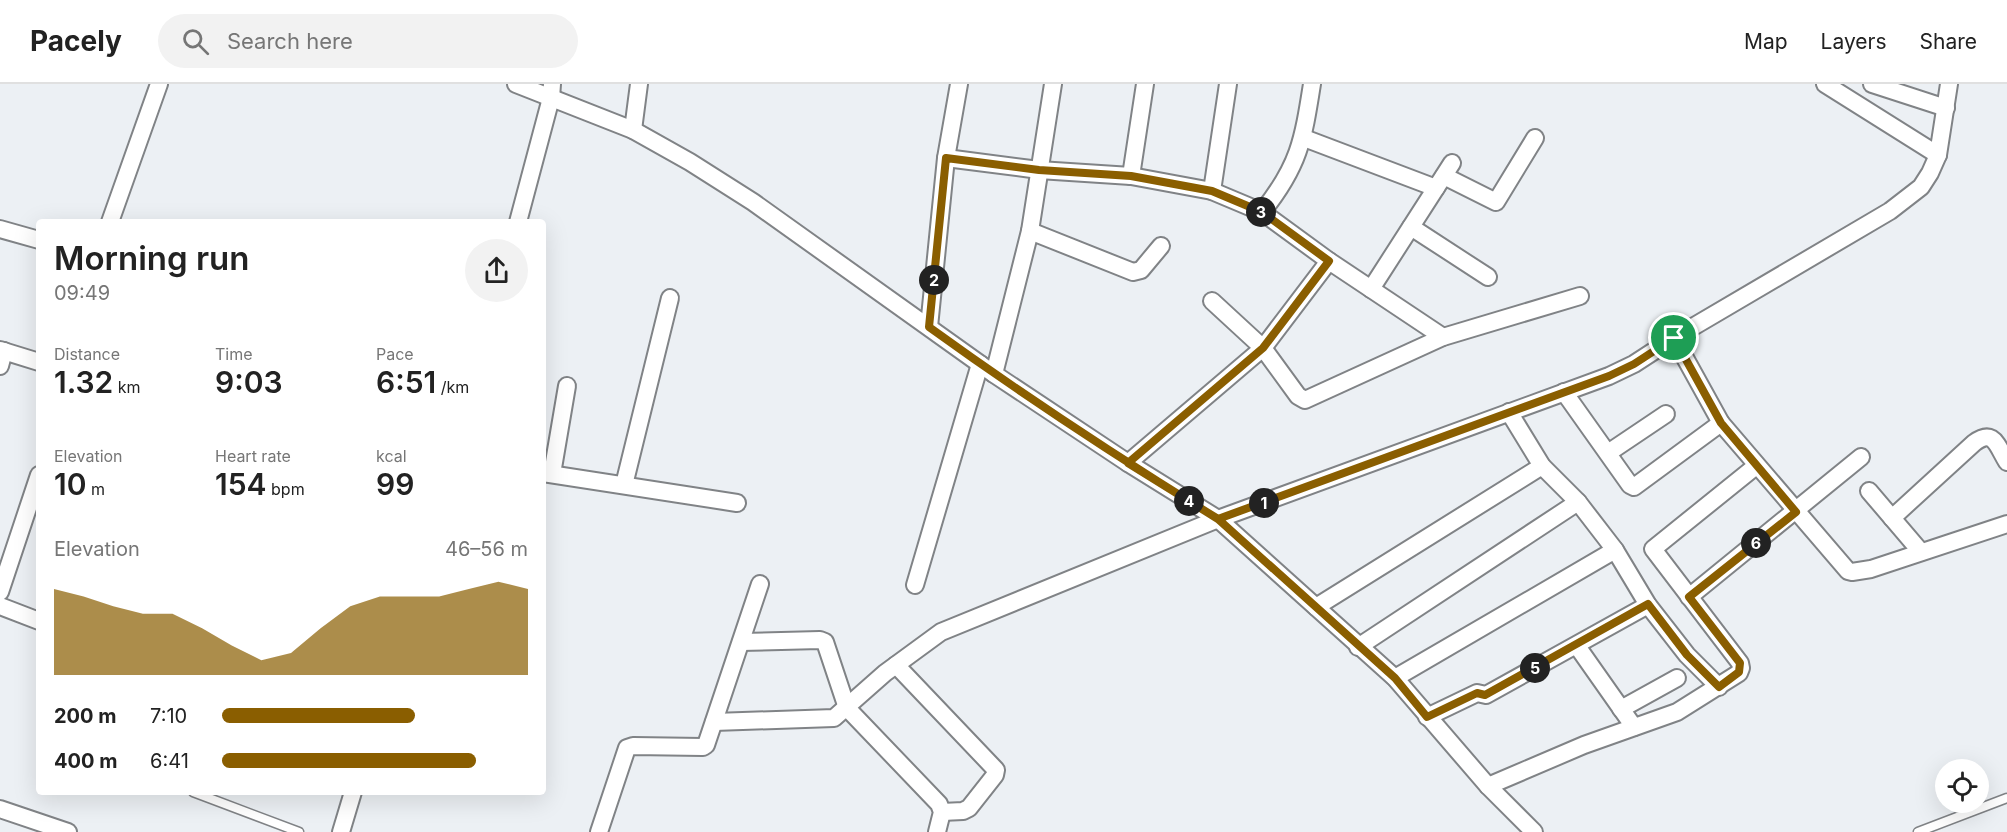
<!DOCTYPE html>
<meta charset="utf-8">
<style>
:root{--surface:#fff;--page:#f2f2f2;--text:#222;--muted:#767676;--line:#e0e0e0;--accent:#8a5e00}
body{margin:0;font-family:Inter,sans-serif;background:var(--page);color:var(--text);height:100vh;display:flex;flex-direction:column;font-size:22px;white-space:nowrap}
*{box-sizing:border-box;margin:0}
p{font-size:20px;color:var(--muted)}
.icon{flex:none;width:33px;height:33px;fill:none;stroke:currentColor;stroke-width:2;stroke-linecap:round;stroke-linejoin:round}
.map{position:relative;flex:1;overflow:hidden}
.drawer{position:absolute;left:36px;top:135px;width:510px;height:576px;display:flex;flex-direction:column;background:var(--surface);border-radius:6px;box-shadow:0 6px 24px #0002}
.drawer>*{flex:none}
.controls{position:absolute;left:1935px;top:675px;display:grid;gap:12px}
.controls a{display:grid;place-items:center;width:54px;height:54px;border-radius:50%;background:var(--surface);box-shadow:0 6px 24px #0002;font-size:30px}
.pin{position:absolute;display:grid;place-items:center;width:51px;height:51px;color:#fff;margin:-26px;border:3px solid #fff;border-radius:50%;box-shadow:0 2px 6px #0007}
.km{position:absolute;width:30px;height:30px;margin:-15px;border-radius:50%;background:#222;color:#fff;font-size:16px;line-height:30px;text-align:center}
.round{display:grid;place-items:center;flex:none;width:63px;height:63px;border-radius:32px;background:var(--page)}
.headline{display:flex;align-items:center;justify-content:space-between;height:102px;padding:0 18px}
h1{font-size:33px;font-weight:600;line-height:45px}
.metrics{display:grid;grid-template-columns:repeat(3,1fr);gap:9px;height:102px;padding:6px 18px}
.metrics div{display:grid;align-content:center}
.metrics b{font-size:30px;font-weight:600}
.metrics small{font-size:16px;font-weight:400}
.metrics p{font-size:16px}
.chart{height:168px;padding:12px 18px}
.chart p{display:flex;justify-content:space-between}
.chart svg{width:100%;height:108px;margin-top:6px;fill:var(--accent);opacity:.7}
ul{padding:0 18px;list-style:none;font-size:20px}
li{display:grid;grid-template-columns:96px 72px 1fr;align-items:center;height:45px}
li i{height:15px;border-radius:8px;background:var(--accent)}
header{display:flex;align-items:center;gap:36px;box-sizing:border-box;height:84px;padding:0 30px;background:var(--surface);border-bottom:2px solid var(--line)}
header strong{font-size:28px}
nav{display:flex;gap:33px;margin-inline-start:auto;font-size:21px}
.search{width:420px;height:54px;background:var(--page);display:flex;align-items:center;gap:15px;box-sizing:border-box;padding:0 21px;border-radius:33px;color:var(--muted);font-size:22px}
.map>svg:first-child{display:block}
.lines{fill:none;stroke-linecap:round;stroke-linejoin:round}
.lane-casing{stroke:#808386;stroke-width:11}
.street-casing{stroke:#808386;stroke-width:20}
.lane{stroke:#fff;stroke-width:8}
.street{stroke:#fff;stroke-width:16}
.route-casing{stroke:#fff;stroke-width:12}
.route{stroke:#8a5e00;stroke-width:8}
</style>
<header>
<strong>Pacely</strong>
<div class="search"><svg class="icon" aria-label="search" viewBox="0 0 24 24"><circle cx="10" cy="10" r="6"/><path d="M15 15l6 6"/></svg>Search here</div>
<nav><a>Map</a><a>Layers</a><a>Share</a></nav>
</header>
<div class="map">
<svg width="2007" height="748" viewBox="0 0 2007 748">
<rect width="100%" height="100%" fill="#ecf0f4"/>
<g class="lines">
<defs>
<g id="lane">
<polyline points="193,708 299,748"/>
<polyline points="1918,748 2007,714"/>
</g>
<g id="street">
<polyline points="516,0 633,46 690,78 753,118 994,290 1128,379 1218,435 1395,594 1488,702 1534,748"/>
<polyline points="1825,0 1938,71"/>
<polyline points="1872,0 1946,24"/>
<polyline points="633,46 639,0"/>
<polyline points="1304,54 1436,104"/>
<polyline points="946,74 1039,86 1131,92 1212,107 1262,128 1329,177 1443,253"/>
<polyline points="1131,92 1145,0"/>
<polyline points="1444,92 1496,118 1535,54"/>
<polyline points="1212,107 1228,0"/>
<path d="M1262 128C1299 82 1303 57 1312 0"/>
<polyline points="110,138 159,0"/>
<polyline points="518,138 551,14 552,0"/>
<polyline points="1411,143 1488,193"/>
<polyline points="0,145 39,156"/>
<polyline points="1030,147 1133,188 1141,186 1161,162"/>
<polyline points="1371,205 1452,79"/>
<polyline points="1212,217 1263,264 1298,312 1305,316 1443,253 1580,212"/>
<polyline points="929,243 946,74 959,0"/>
<polyline points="1674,254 1721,339 1848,487 1852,488 1871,485 2007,440"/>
<polyline points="0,266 39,278"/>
<polyline points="0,282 4,267"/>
<polyline points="994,290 1030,147 1053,0"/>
<polyline points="1564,308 1630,401 1634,403 1721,339"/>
<polyline points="1509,328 1542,382 1578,418 1615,466 1648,521 1687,571 1719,603"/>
<polyline points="1608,369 1666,330"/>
<polyline points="1128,379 1263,264 1329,177"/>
<polyline points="543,389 737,419"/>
<polyline points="552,390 567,302"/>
<polyline points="624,401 670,214"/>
<polyline points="1869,407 1921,468"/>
<path d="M1892 434 1974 359C1994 344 1997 362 2007 378"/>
<polyline points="915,501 980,280"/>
<polyline points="0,508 39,391"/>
<polyline points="1689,513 1861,373"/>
<polyline points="0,522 39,537"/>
<polyline points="1316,523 1542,382"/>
<polyline points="741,558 820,556 825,558 847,624 939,720 942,728 937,748"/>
<polyline points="1577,562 1634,643"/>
<polyline points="1358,563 1578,418"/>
<polyline points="896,581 996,686 995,691 969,724 963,727 942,728"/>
<polyline points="1395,594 1615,466"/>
<polyline points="1621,625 1677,594"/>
<polyline points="1427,633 1477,609 1486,611 1648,521"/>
<polyline points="714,638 834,634 885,589 941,548 1218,435 1609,292 1634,280 1674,254 1890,127 1921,103 1930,89 1938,71 1949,0"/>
<polyline points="1488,702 1584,661 1677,628 1739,589 1741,584 1740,579 1653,465 1756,382"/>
<polyline points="0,725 68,748"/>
<polyline points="341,748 353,708"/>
<polyline points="599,748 627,664 633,662 703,663 706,661 760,500"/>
</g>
</defs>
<!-- lane casing -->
<use href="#lane" class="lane-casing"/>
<!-- street casing -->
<use href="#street" class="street-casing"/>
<!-- lane -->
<use href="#lane" class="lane"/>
<!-- street -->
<use href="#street" class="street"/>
</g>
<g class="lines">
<defs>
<path id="route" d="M1674 254 1634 280 1609 292 1218 435C1119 374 1023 311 929 243L946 74 1039 86 1131 92 1212 107 1262 128 1329 177 1263 264 1128 379 1218 435 1395 594 1427 633 1477 609 1485 611 1648 520 1687 571 1719 603 1739 588 1740 579 1689 513 1796 428 1721 339 1674 254"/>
</defs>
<!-- route casing -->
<use href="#route" class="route-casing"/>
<!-- route -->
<use href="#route" class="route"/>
</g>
</svg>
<div class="controls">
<a><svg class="icon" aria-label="locate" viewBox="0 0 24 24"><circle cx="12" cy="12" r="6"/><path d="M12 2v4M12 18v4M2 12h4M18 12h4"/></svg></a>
</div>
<div class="pin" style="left:1674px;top:254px;background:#1e9e55"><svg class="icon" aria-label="arrive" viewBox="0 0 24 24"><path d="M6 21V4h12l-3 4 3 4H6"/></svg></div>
<b class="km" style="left:1264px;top:419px">1</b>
<b class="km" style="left:934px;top:196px">2</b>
<b class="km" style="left:1261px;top:128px">3</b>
<b class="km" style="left:1189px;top:417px">4</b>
<b class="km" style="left:1535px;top:584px">5</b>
<b class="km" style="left:1756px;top:459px">6</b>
<section class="drawer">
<div class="headline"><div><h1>Morning run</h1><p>09:49</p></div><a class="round"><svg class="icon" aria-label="share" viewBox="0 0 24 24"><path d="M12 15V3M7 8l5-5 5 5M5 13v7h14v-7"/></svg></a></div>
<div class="metrics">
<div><p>Distance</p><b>1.32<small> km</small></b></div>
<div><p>Time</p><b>9:03</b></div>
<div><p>Pace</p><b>6:51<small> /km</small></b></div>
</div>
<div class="metrics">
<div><p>Elevation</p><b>10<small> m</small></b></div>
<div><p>Heart rate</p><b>154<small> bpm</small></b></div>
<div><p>kcal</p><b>99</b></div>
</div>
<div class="chart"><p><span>Elevation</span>46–56 m</p>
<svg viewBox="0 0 160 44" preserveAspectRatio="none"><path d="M0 44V9L10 12L20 16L30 19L40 19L50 25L60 32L70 38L80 35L90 25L100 16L110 12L120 12L130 12L140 9L150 6L160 9V44z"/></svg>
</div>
<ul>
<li><b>200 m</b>7:10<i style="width:63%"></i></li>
<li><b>400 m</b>6:41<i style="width:83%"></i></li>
</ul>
</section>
</div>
